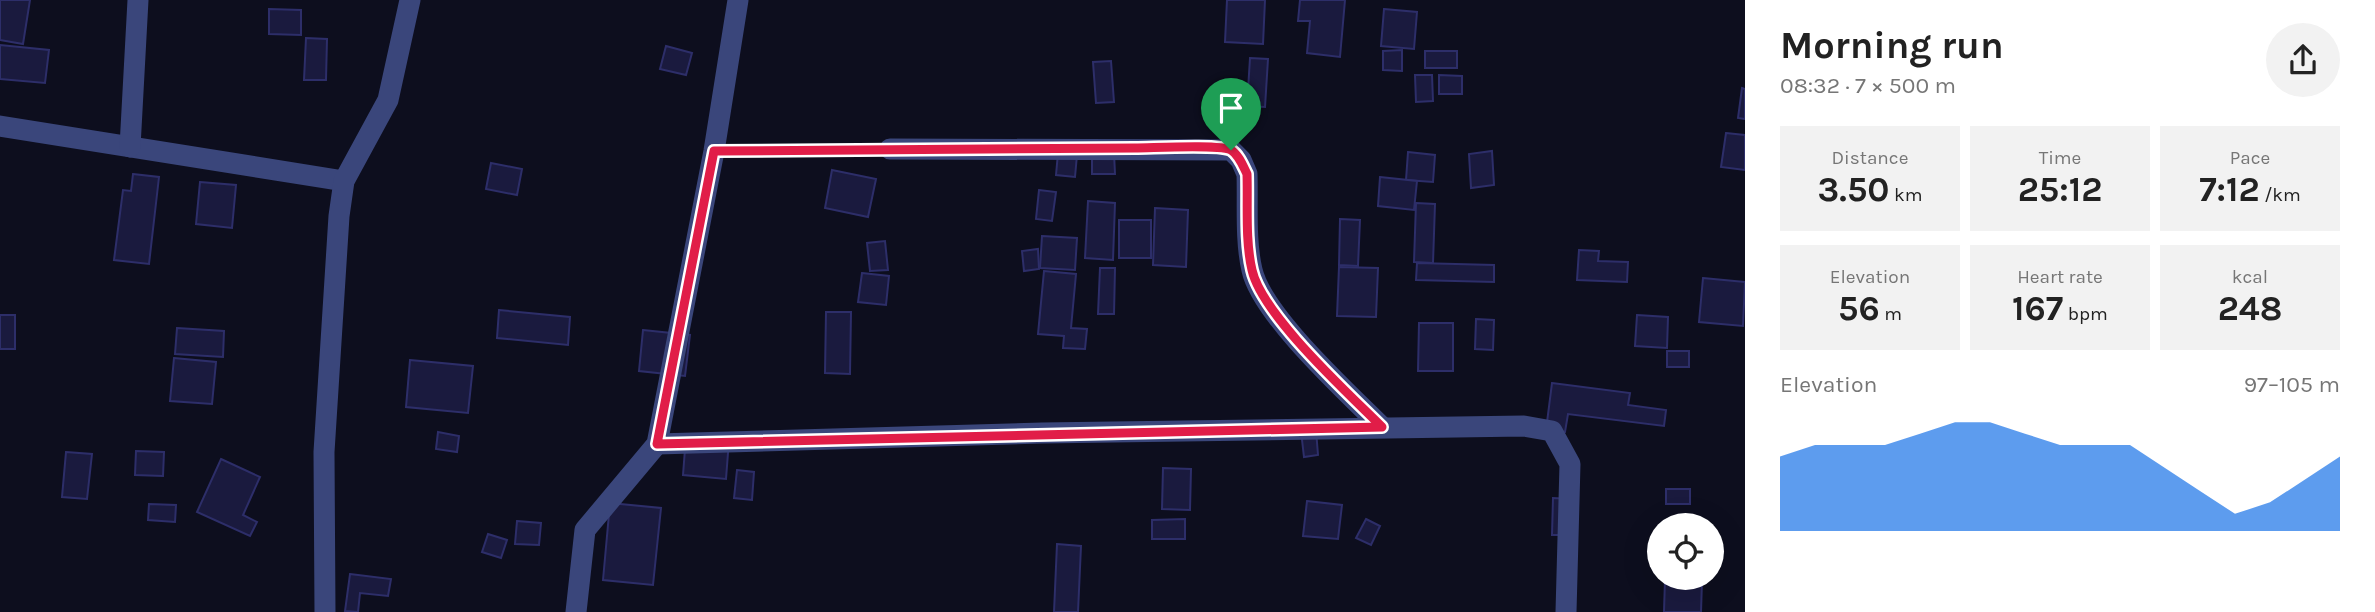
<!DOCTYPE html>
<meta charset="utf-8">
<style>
:root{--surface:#fff;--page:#f2f2f2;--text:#222;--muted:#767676;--accent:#1a73e8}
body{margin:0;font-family:Karla,sans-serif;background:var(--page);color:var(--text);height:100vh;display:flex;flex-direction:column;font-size:26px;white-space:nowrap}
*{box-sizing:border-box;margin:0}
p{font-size:23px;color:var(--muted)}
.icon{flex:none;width:38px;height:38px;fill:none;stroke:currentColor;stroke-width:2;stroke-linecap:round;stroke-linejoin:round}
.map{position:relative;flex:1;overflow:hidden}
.details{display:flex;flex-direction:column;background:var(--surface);width:630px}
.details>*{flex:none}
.buttons{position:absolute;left:1647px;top:513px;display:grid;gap:14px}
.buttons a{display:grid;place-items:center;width:77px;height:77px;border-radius:50%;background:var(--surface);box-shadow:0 7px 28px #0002;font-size:35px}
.pin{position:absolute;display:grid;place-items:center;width:60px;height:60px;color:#fff;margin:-72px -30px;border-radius:50% 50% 50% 0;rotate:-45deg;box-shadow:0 0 7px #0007}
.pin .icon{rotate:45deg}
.round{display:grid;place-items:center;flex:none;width:74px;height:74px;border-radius:37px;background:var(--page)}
.head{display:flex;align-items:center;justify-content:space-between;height:119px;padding:0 35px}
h1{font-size:38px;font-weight:700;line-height:52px}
.metrics{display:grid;grid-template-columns:repeat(3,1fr);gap:10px;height:119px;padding:7px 35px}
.metrics div{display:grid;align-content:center;border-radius:0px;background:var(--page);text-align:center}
.metrics b{font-size:35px;font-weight:700}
.metrics small{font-size:19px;font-weight:400}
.metrics p{font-size:19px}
.chart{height:196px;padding:14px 35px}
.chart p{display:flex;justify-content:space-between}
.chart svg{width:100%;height:126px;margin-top:7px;fill:var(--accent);opacity:.7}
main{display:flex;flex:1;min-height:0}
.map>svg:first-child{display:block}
.building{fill:#1a1a3e;stroke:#2d2e69;stroke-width:2}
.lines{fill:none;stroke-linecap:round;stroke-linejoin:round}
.path{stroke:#33aa89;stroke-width:4.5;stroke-dasharray:3.5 5;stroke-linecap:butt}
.minor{stroke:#3a467b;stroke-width:21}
.route-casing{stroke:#fff;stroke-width:14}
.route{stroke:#e11d48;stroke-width:9}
</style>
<main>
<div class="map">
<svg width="1745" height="612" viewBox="0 0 1745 612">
<rect width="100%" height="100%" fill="#0d0e1e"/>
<!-- building -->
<g class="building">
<polygon points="0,0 30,0 23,44 0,40"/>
<polygon points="1227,0 1265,0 1263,44 1225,42"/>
<polygon points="1300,0 1345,0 1340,57 1307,53 1310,21 1298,21"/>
<polygon points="269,9 301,10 301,35 269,34"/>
<polygon points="1384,9 1417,12 1414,49 1381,46"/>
<polygon points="306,38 327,39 326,80 304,80"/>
<polygon points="0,45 49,50 45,83 0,79"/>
<polygon points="666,46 692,53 686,75 660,69"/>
<polygon points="1402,50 1402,71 1383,70 1383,51"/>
<rect x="1425" y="51" width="32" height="17"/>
<polygon points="1250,58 1268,59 1265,107 1247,106"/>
<polygon points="1111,61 1114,102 1096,103 1093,62"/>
<polygon points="1415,75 1432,75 1433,101 1416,102"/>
<polygon points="1439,75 1462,76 1462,94 1439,94"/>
<polygon points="1742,88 1745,89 1745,119 1738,118"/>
<polygon points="1726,133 1745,135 1745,170 1721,167"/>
<polygon points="1492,151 1494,185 1471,188 1469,154"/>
<polygon points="1408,152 1435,155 1433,182 1406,180"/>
<polygon points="1058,153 1077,155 1075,177 1056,175"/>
<polygon points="1114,153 1115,174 1092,174 1092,154"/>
<polygon points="491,163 522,169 517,195 486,189"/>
<polygon points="832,170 876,179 868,217 825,208"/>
<polygon points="133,174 159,177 149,264 114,260 123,190 131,191"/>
<polygon points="1380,177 1417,181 1414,210 1378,206"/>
<polygon points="200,182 236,185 232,228 196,224"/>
<polygon points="1039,190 1056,192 1052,221 1036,219"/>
<polygon points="1088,201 1115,203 1113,260 1085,258"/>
<polygon points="1416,203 1435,204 1433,263 1414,262"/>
<polygon points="1155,208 1188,210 1186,267 1153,265"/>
<polygon points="1340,219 1360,220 1358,266 1339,265"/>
<rect x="1119" y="220" width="32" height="38"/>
<polygon points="1042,236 1077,238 1075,270 1040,268"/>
<polygon points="885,241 888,270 870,271 867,243"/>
<polygon points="1038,249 1039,269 1024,271 1022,251"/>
<polygon points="1579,250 1599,251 1598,261 1628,262 1627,282 1577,280"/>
<polygon points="1417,263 1494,265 1494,282 1416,280"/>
<polygon points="1339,267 1378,268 1376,317 1337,316"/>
<polygon points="1100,268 1115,268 1114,314 1098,314"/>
<polygon points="1044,271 1076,274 1071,328 1087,329 1085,349 1063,348 1064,336 1038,334"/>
<polygon points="862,273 889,276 886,305 858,302"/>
<polygon points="1703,278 1745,282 1743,326 1699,322"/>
<polygon points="499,310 570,317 568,345 497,338"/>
<polygon points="826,312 851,312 850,374 825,373"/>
<rect x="0" y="315" width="15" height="34"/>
<polygon points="1637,315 1668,317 1667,348 1635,346"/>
<polygon points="1476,319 1494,320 1493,350 1475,349"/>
<polygon points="1419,323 1453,323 1453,371 1418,371"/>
<polygon points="177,328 224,331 223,357 175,354"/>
<polygon points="643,330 690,335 685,376 639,371"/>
<rect x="1667" y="351" width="22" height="16"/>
<polygon points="174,358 216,362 212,404 170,401"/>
<polygon points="410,360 473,366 468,413 406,407"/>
<polygon points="1552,383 1630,393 1628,405 1666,410 1664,426 1568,414 1565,432 1546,430"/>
<polygon points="1316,430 1318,455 1304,457 1301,431"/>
<polygon points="438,432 459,436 457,452 436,449"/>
<polygon points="686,436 729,440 726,479 683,475"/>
<polygon points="136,451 164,452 163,476 135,475"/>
<polygon points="66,452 92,454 87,499 62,497"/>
<polygon points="221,459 260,477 243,515 257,522 250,536 197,512"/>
<polygon points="1163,468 1191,469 1190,510 1162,509"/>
<polygon points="737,470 754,472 752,500 734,498"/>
<rect x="1666" y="489" width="24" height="15"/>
<polygon points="1553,498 1570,499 1570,535 1552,535"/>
<polygon points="1307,501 1342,505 1338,539 1303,536"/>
<polygon points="610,503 661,508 653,585 603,580"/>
<polygon points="149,504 176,505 175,522 148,520"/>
<polygon points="1185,519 1185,539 1152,539 1152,520"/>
<polygon points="1366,519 1380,526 1371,545 1356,538"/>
<polygon points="517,521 541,523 539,545 515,544"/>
<polygon points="488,534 507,540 501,558 482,552"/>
<polygon points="1057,544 1081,546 1078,612 1054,612"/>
<polygon points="350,574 391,579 388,596 360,593 358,612 345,611"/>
<polygon points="1665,579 1702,581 1701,612 1664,612"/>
</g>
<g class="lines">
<!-- path -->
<polyline class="path" points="736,151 870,149"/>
<!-- minor -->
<g class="minor">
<polyline points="0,126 344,181"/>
<polyline points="130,147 138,0"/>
<path d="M890 149 1231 150 1241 160 1247 174C1248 204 1245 240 1252 270 1262 315 1348 393 1382 427"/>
<polyline points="657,444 1042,433 1524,426 1552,431 1570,464 1566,612"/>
<polyline points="325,612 324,452 339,216 344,181 388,100 410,0"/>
<polyline points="576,612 585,530 657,444 714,151 738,0"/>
</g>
</g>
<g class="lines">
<defs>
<path id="route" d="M1135 148C1153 148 1219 144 1231 150 1239 155 1243 166 1247 174 1248 204 1245 240 1252 270 1262 315 1348 393 1382 427L657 444 714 151Z"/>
</defs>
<!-- route casing -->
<use href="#route" class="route-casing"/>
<!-- route -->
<use href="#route" class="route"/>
</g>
</svg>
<div class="buttons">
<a><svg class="icon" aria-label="locate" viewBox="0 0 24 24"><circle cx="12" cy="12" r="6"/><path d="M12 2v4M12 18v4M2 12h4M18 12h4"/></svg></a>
</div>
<div class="pin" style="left:1231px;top:150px;background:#1e9e55"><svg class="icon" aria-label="arrive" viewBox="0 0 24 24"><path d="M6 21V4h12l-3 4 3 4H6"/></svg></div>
</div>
<section class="details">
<div class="head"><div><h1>Morning run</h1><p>08:32 · 7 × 500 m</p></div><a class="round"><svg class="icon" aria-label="share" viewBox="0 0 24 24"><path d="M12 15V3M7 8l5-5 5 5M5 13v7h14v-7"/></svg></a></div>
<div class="metrics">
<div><p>Distance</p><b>3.50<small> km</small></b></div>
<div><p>Time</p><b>25:12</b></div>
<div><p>Pace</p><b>7:12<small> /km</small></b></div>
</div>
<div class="metrics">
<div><p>Elevation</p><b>56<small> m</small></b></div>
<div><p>Heart rate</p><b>167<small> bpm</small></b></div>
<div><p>kcal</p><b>248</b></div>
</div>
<div class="chart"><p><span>Elevation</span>97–105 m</p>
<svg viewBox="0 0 160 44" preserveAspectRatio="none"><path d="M0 44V18L10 14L20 14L30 14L40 10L50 6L60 6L70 10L80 14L90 14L100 14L110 22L120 30L130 38L140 34L150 26L160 18V44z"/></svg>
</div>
</section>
</main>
